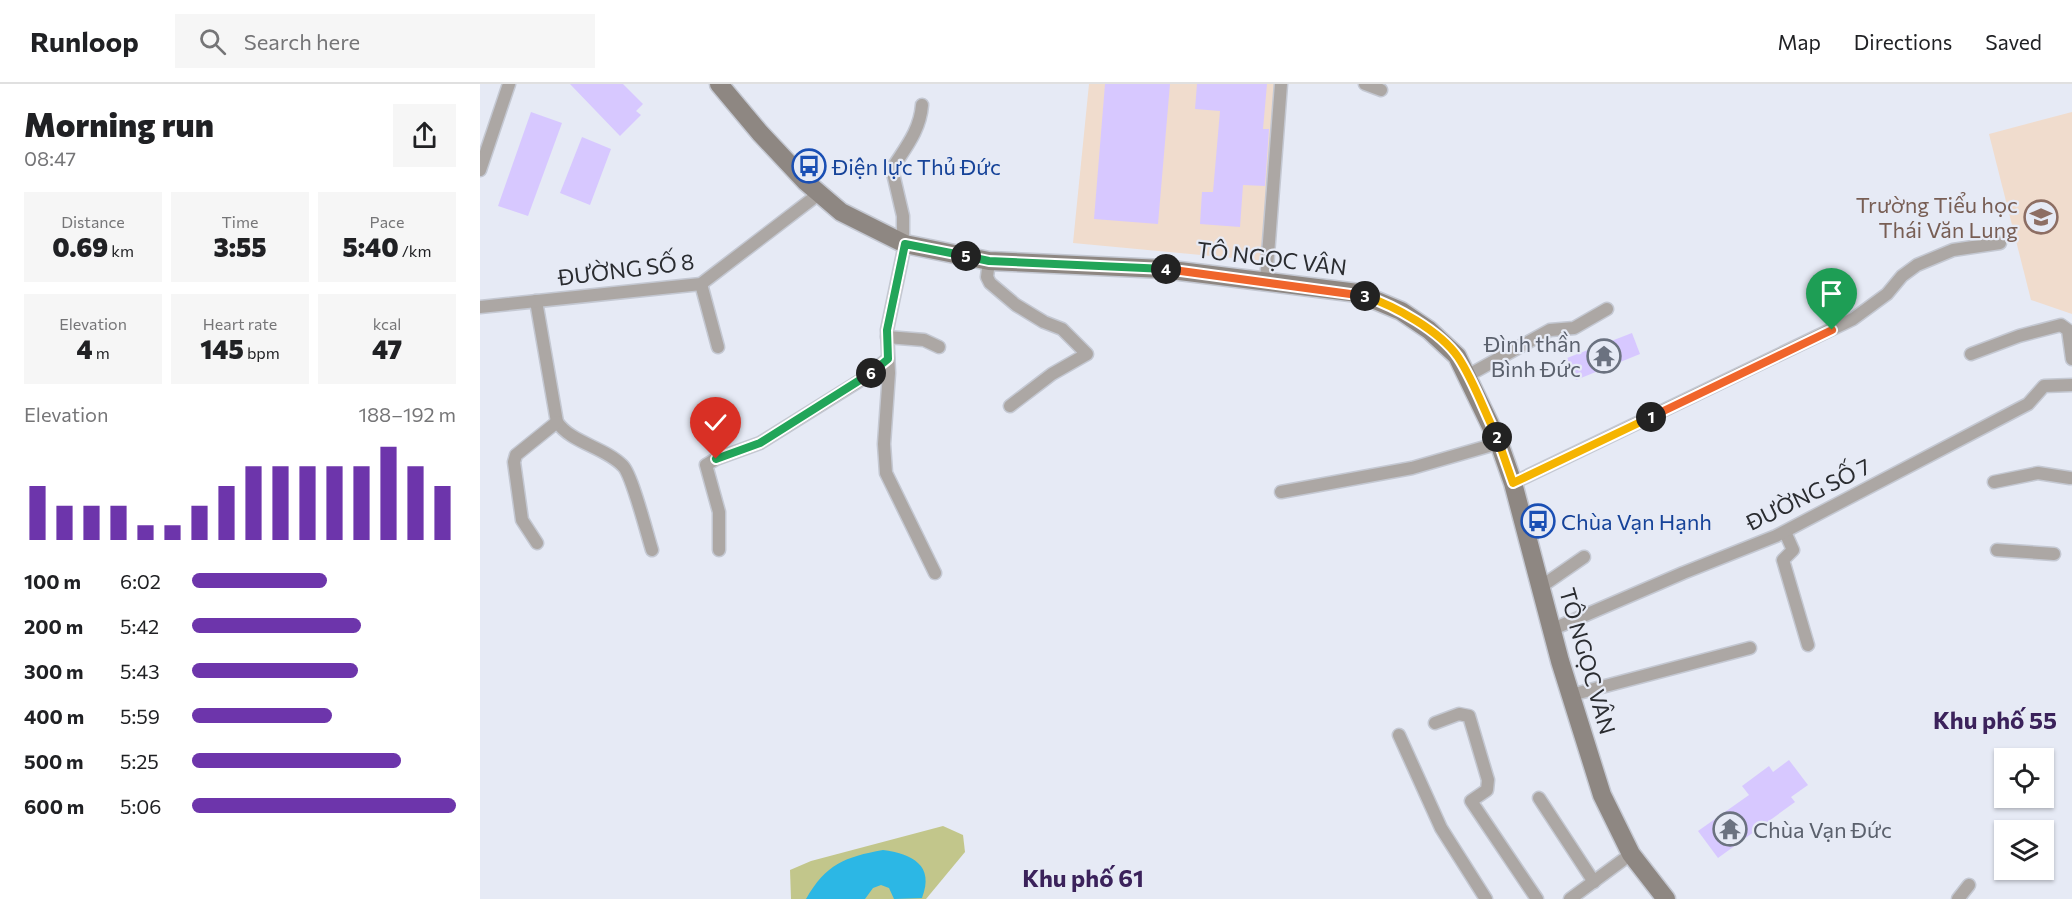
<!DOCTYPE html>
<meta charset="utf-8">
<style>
:root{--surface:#fff;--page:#f6f6f6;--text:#202124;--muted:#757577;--line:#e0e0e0;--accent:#6d35ab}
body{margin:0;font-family:Commissioner,sans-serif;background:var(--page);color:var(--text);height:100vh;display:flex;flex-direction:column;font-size:22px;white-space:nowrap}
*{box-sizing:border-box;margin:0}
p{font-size:20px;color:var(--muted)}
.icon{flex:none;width:33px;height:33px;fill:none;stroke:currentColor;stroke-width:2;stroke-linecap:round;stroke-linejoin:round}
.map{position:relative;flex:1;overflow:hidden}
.drawer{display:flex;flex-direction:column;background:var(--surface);width:480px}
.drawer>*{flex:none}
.buttons{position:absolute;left:1514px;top:664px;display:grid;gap:12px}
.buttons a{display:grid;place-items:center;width:60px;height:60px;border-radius:0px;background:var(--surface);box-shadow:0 2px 4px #0004;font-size:30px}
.pin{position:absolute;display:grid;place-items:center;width:51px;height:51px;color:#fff;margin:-62px -26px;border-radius:50% 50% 50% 0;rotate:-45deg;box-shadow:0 0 6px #0007}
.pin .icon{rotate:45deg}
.km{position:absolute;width:30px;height:30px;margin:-15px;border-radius:50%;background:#222;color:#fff;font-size:16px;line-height:30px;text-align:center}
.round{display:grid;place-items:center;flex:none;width:63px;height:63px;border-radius:0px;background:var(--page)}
.headline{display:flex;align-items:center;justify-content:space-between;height:102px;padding:0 24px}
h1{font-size:33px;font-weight:800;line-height:45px}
.metrics{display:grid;grid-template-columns:repeat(3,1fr);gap:9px;height:102px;padding:6px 24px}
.metrics div{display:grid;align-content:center;border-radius:0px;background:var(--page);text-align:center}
.metrics b{font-size:26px;font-weight:800}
.metrics small{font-size:16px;font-weight:400}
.metrics p{font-size:16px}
.chart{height:168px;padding:12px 24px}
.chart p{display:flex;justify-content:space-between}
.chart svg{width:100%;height:108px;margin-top:6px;stroke:var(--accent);stroke-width:6}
ul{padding:0 24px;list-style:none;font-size:20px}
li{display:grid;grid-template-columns:96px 72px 1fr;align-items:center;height:45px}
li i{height:15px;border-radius:8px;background:var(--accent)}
header{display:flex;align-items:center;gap:36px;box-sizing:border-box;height:84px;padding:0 30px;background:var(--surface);border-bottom:2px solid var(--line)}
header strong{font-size:28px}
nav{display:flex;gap:33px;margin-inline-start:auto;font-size:21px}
.search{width:420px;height:54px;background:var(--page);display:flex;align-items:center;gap:15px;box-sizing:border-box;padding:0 21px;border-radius:0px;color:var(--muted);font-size:22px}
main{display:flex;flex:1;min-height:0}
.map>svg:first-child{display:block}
.industrial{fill:#f0dccd}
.green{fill:#c2c68b}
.water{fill:#2cb7e5}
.building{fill:#d7c8ff}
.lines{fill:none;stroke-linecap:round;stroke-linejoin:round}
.minor-casing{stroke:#c4c8d2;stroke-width:15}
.secondary-casing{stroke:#c4c8d2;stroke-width:21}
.minor{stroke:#aca7a4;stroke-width:12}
.secondary{stroke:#8e8782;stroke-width:18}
.split-1-casing{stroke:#fff;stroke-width:12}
.split-2-casing{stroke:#fff;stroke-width:12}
.split-3-casing{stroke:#fff;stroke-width:12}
.split-4-casing{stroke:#fff;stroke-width:12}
.split-5-casing{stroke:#fff;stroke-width:12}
.split-6-casing{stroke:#fff;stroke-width:12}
.split-7-casing{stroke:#fff;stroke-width:12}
.split-1{stroke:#f0652b;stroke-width:8}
.split-2{stroke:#f5b400;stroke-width:8}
.split-3{stroke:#f5b400;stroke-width:8}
.split-4{stroke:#f0652b;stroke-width:8}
.split-5{stroke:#22a559;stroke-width:8}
.split-6{stroke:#22a559;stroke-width:8}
.split-7{stroke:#22a559;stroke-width:8}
.labels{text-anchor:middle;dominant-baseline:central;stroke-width:4.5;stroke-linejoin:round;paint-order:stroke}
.transit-label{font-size:22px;fill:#164399;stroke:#e6eaf5;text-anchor:start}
.education-label{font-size:22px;fill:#785e54;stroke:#e6eaf5;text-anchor:end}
.street-label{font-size:22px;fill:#2a2c30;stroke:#e6eaf5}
.worship-label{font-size:22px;fill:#5b616d;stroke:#e6eaf5;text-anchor:end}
.neighbourhood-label{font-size:24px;font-weight:bold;fill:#3b225b;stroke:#e6eaf5}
</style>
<header>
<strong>Runloop</strong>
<div class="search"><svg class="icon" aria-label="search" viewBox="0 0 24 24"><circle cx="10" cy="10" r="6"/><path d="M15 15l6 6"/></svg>Search here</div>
<nav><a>Map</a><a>Directions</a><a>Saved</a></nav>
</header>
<main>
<section class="drawer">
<div class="headline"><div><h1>Morning run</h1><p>08:47</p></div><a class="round"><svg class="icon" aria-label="share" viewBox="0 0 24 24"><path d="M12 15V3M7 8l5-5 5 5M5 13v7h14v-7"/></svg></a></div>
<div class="metrics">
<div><p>Distance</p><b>0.69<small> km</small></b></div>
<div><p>Time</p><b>3:55</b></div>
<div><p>Pace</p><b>5:40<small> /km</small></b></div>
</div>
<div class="metrics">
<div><p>Elevation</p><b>4<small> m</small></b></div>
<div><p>Heart rate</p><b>145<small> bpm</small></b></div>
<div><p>kcal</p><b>47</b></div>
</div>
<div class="chart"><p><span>Elevation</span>188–192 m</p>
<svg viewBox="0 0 160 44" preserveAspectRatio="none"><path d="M5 44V22M15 44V30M25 44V30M35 44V30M45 44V38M55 44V38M65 44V30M75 44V22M85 44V14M95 44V14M105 44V14M115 44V14M125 44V14M135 44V6M145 44V14M155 44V22"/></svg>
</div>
<ul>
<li><b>100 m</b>6:02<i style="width:51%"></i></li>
<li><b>200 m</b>5:42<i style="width:64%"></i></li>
<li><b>300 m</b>5:43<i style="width:63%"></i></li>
<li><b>400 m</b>5:59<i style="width:53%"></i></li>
<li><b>500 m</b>5:25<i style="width:79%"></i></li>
<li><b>600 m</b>5:06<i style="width:100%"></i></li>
</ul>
</section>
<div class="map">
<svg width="1592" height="815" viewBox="0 0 1592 815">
<rect width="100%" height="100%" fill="#e6eaf5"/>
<!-- industrial -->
<g class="industrial">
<polygon points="609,0 795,0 785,177 593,159"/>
<polygon points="1592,28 1592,230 1551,216 1509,50"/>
</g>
<!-- green -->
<polygon class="green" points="463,742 483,751 485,768 446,815 311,815 310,786 331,777"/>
<!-- water -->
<path class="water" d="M403 766C432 770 455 781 442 814L414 815 409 804 401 801 393 804 385 815H326C346 780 365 773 403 766Z"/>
<!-- building -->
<g class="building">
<polygon points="90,0 143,0 163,20 156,27 161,31 140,52"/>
<polygon points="625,0 690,0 678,140 614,135"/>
<polygon points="717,0 787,0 783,45 789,45 785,102 763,101 760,143 720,140 722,108 733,108 740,27 715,25"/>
<polygon points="51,28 82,39 48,132 18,122"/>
<polygon points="102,53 131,65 110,121 80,109"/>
<polygon points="1152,249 1160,270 1096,296 1087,274"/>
<polygon points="1309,676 1328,701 1311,713 1315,718 1238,774 1218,747 1269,711 1262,702 1289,682 1293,688"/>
</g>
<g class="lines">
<defs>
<g id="minor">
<polyline points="885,0 901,6"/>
<polyline points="0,86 29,0"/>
<path d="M423 159V132L412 85C425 64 440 47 442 21"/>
<polyline points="425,160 407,246 409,289 404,360 406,389 455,489"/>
<polyline points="509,177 507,193 510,199 536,221 564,238 582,245 607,270 572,290 530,322"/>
<polyline points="786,197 801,0"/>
<polyline points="221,200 238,263"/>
<path d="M56 217 77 338C91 359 125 363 143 382 152 391 167 450 172 466"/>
<polyline points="0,223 221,200 340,109"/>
<polyline points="407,253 444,256 459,263"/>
<polyline points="1491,270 1539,252 1581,241 1588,246 1592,275"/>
<polyline points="987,292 1070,246 1094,244 1127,225"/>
<polyline points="1514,398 1558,389 1590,394"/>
<polyline points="1033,399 1373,235 1407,210 1422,192 1437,181 1473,166 1520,159"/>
<polyline points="801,408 932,384 1019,359"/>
<polyline points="1305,448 1313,466 1303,476 1328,561"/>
<polyline points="57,459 42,436 34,378 36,371 77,338"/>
<polyline points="239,466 239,428 226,381 236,375 280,359 381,296 408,275"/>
<polyline points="1517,466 1574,470"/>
<polyline points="1062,502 1104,473"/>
<polyline points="1073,545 1203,489 1296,452 1548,320 1564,302 1592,301"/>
<polyline points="1091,611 1270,564"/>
<polyline points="955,639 979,630 989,632 1008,696 1007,706 991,717 1057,815"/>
<polyline points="919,651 961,744 1006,815"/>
<polyline points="1059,714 1114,798"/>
<polyline points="1090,815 1151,770"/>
<polyline points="1478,815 1489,801"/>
</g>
<polyline id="secondary" points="239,0 280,49 326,98 361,128 425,160 509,177 683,185 878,209 921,227 949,246 977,272 1019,359 1033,399 1080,577 1122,711 1151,770 1186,815"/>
</defs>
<!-- minor casing -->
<use href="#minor" class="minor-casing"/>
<!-- secondary casing -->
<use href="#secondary" class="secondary-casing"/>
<!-- minor -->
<use href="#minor" class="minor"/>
<!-- secondary -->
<use href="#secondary" class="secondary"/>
</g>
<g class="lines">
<defs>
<polyline id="split-1" points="1171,333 1352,246"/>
<polyline id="split-2" points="1017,353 1033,399 1171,333"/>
<path id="split-3" d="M885 212C915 222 960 247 978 273 994 297 1004 327 1017 353"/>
<polyline id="split-4" points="686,185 885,212"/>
<polyline id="split-5" points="486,172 509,177 686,185"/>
<polyline id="split-6" points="391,289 408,275 407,246 425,160 486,172"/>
<polyline id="split-7" points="236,375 280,359 391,289"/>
</defs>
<!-- split-1 casing -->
<use href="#split-1" class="split-1-casing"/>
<!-- split-2 casing -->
<use href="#split-2" class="split-2-casing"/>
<!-- split-3 casing -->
<use href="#split-3" class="split-3-casing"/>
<!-- split-4 casing -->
<use href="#split-4" class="split-4-casing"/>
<!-- split-5 casing -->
<use href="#split-5" class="split-5-casing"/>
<!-- split-6 casing -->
<use href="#split-6" class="split-6-casing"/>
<!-- split-7 casing -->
<use href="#split-7" class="split-7-casing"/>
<!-- split-1 -->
<use href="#split-1" class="split-1"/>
<!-- split-2 -->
<use href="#split-2" class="split-2"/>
<!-- split-3 -->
<use href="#split-3" class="split-3"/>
<!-- split-4 -->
<use href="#split-4" class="split-4"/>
<!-- split-5 -->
<use href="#split-5" class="split-5"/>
<!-- split-6 -->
<use href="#split-6" class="split-6"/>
<!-- split-7 -->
<use href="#split-7" class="split-7"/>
</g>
<!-- icons -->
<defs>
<symbol id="bus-ring" viewBox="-11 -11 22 22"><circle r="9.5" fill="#e6eaf5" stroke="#1a4fb4" stroke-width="1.5"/><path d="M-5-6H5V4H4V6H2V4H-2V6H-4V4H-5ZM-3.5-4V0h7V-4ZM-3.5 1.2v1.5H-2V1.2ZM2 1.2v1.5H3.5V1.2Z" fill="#1a4fb4"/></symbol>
<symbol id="school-ring" viewBox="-11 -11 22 22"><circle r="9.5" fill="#e6eaf5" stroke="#8d6e63" stroke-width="1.5"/><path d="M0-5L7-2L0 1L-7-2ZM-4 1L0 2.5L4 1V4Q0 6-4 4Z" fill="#8d6e63"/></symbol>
<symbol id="temple-ring" viewBox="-11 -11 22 22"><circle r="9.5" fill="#e6eaf5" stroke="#6b7280" stroke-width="1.5"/><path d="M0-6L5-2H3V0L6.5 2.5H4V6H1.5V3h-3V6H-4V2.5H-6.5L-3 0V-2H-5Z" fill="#6b7280"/></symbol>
</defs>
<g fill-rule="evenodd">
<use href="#bus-ring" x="310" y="63" width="38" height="38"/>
<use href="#school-ring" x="1542" y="114" width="38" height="38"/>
<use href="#temple-ring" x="1105" y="253" width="38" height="38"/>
<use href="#bus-ring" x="1039" y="418" width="38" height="38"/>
<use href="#temple-ring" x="1231" y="726" width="38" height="38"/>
</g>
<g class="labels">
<!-- transit labels -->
<g class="transit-label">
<text x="352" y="82">Điện lực Thủ Đức</text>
<text x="1081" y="437">Chùa Vạn Hạnh</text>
</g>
<!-- education labels -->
<g class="education-label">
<text x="1538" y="120">Trường Tiểu học<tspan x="1538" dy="25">Thái Văn Lung</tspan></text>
</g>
<!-- street labels -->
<g class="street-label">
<text transform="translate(792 174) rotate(7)">TÔ NGỌC VÂN</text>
<text transform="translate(146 185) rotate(-7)">ĐƯỜNG SỐ 8</text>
<text transform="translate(1328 410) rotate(-26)">ĐƯỜNG SỐ 7</text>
<text transform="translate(1108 577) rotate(74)">TÔ NGỌC VÂN</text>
</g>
<!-- worship labels -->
<g class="worship-label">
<text x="1101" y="259">Đình thần<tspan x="1101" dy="25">Bình Đức</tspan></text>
<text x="1273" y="745" text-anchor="start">Chùa Vạn Đức</text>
</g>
<!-- neighbourhood labels -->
<g class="neighbourhood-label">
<text x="1515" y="635">Khu phố 55</text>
<text x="603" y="793">Khu phố 61</text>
</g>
</g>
</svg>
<div class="buttons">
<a><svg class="icon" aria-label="locate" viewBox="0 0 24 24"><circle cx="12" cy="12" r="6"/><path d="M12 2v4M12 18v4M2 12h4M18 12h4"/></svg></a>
<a><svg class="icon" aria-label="layers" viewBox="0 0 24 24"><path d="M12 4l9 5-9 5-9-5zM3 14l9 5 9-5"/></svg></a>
</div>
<div class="pin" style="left:1352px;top:246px;background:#1e9e55"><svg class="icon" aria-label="arrive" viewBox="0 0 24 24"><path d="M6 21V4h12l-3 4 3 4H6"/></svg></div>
<div class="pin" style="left:236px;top:375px;background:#d93025"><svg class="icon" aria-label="check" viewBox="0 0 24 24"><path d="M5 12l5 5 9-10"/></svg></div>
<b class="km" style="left:1171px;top:333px">1</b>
<b class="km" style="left:1017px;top:353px">2</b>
<b class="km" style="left:885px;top:212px">3</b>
<b class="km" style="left:686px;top:185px">4</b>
<b class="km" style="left:486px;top:172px">5</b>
<b class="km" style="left:391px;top:289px">6</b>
</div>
</main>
